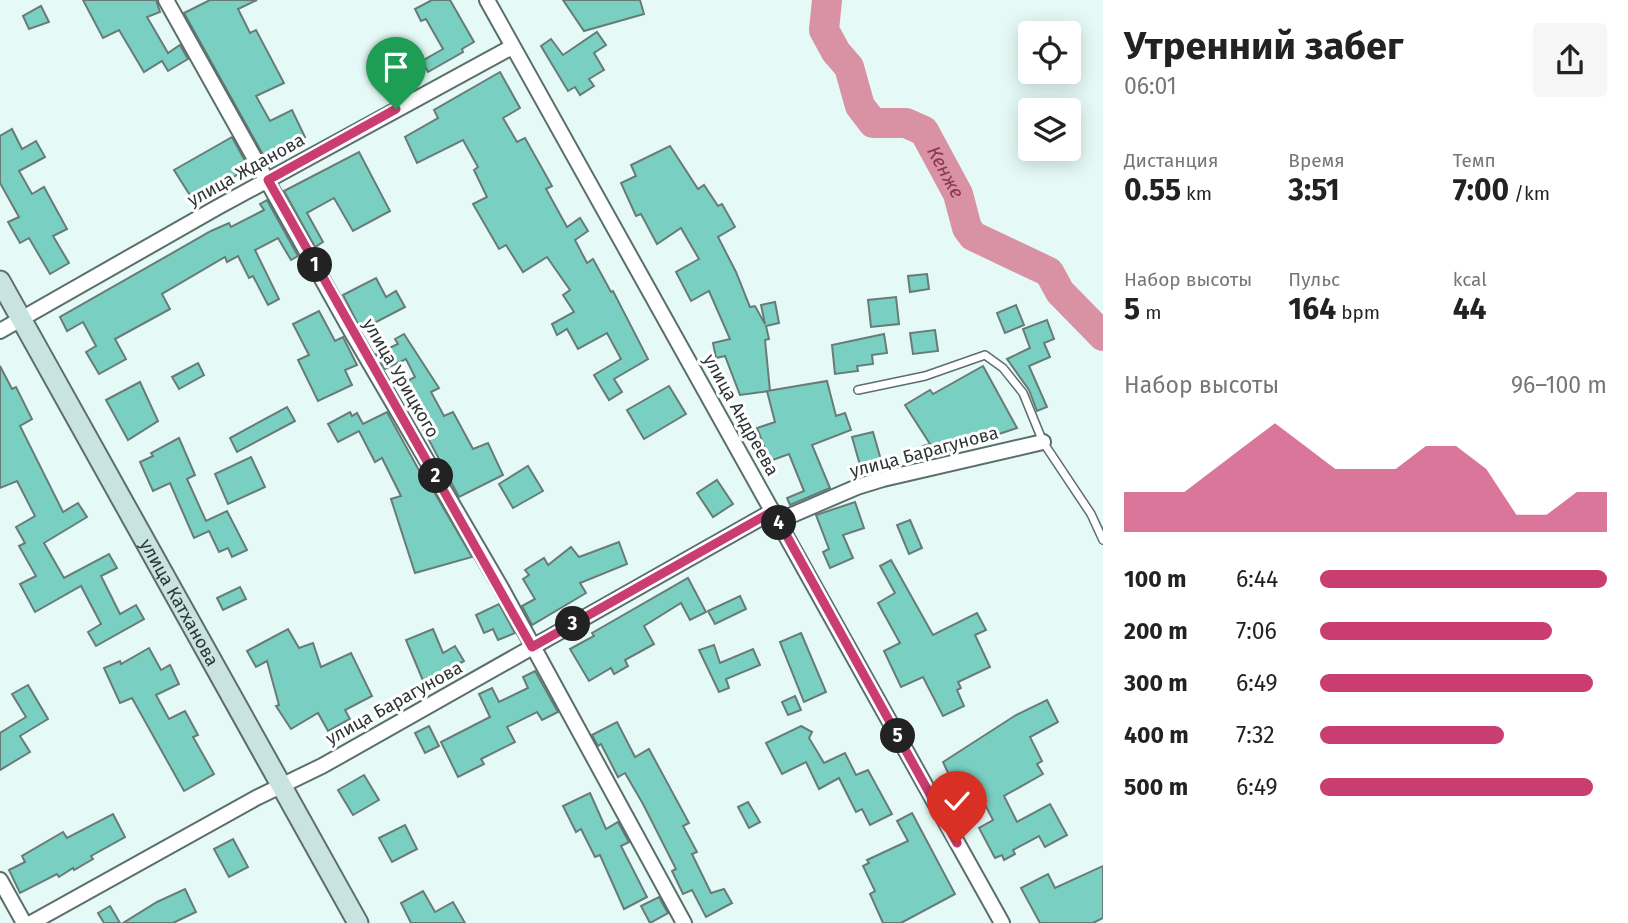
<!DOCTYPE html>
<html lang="ru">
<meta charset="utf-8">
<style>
:root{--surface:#fff;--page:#f6f6f6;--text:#222;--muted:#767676;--accent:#c93d70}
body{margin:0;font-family:"Fira Sans",sans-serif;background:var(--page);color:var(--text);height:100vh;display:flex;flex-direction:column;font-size:26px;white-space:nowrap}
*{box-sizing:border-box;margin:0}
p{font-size:23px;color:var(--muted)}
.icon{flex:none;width:38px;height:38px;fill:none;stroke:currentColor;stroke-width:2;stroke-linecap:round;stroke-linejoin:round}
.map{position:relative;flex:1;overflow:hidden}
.details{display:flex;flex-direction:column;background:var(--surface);width:525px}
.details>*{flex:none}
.fabs{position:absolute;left:1018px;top:21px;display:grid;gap:14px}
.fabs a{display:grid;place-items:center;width:63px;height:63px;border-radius:7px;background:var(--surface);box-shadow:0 4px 18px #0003;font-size:35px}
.pin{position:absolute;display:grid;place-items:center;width:60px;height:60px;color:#fff;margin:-72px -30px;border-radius:50% 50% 50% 0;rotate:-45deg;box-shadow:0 0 7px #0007}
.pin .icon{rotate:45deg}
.km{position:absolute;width:35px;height:35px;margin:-18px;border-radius:50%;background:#222;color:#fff;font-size:19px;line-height:35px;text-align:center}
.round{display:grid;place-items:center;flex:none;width:74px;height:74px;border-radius:7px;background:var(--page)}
.head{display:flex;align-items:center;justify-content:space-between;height:119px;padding:0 21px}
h1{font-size:38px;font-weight:700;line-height:52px}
.metrics{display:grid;grid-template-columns:repeat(3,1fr);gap:10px;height:119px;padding:7px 21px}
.metrics div{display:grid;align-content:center}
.metrics b{font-size:30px;font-weight:700}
.metrics small{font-size:19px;font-weight:400}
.metrics p{font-size:19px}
.chart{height:196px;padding:14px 21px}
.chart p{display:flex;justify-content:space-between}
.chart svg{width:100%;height:126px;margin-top:7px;fill:var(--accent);opacity:.7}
ul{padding:0 21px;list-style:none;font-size:23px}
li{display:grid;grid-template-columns:112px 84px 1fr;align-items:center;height:52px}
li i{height:18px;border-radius:9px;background:var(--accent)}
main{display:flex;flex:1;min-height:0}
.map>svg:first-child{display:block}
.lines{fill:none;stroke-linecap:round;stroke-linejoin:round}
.river{stroke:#d892a4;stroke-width:30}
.building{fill:#79d0c2;stroke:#697b77;stroke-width:2}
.lane-casing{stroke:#5c6e6b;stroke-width:10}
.street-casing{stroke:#5c6e6b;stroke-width:18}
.secondary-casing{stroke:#5c6e6b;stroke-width:23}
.lane{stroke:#fff;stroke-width:7}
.street{stroke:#fff;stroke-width:14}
.secondary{stroke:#c8e3e0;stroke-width:19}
.route-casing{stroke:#fff;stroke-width:14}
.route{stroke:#c93d70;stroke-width:9}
.labels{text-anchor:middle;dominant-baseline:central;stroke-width:6;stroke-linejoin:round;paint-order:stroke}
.street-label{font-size:18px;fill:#2e3635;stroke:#fff}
.water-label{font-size:19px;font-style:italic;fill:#8a3652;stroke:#fff}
</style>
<main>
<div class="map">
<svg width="1103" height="923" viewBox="0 0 1103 923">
<rect width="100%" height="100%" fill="#e5faf6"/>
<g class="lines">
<!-- river -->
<path class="river" id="s1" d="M827 0 824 30 836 52 849 67 860 106 873 123H906L924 131 958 194 967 228 973 236 1049 272 1060 292 1103 336"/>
</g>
<!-- building -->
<g class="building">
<polygon points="83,0 156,0 160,12 147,17 168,53 180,45 188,59 168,71 162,61 144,72 119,30 103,38"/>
<polygon points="210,0 257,0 238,9 250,33 256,30 284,83 256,96 270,121 292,110 305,137 274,153 276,156 267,162 184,13"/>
<polygon points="432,0 450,0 474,42 462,49 463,52 428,72 422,61 443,49 426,19 421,21 415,9"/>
<polygon points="563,0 640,0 644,14 584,31"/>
<polygon points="41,6 49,22 29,29 23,16"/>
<polygon points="597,32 606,45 594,53 604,70 589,79 594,86 580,95 575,87 568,91 541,46 551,39 563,55"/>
<polygon points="500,72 520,108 503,118 517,142 525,138 552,186 546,189 567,227 580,218 588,231 575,240 587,263 593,259 611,292 613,291 648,359 614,379 622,392 609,400 594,375 621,359 607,333 578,349 567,329 557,335 552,324 574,312 563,295 570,290 547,257 523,272 506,245 499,249 473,204 487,197 474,170 478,167 463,140 417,163 405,137 438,118 434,110"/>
<polygon points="12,129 22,149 36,141 45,157 19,171 32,194 44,187 67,229 53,236 69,263 50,274 29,238 20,243 8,222 19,217 0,183 0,136"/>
<polygon points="232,137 249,168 193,200 174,170"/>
<polygon points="670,146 698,189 704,185 718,206 722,204 735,227 718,237 736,272 750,307 755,306 765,324 761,305 775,302 779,323 766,326 769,339 765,340 770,391 740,395 725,356 716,358 713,343 730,339 709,291 691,301 676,272 699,259 681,228 657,244 641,214 636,216 621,183 636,176 631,165"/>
<polygon points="359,152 390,211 353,231 334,198 307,213 323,242 315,247 284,191"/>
<polygon points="267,200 298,256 291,260 278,238 255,250 279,299 268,305 253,276 249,278 238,256 227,262 225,257 162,294 170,309 115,339 126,359 99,374 86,352 96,346 83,322 67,331 60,317 211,231 229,223 231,227 264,210 260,204"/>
<polygon points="927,274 929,289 910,292 908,276"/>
<polygon points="376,278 386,297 396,291 405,307 361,330 343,295"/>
<polygon points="896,297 899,324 871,327 868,300"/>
<polygon points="1016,305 1024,325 1005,333 997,313"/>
<polygon points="319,311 335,341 343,337 357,365 345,370 352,385 318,401 298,360 309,355 293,324"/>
<polygon points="1047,320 1054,339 1044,343 1050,357 1029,366 1047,407 1037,411 1029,390 1007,359 1030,348 1023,329"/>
<polygon points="935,330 938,351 913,354 910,333"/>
<polygon points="404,334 439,388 431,392 444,416 453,412 473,449 488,443 503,475 459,497 400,385 415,377 406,359 385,369 376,354 398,344 395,339"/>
<polygon points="884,334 887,353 872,355 873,364 857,366 858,371 835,374 832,345"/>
<polygon points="198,363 204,375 179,389 172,377"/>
<polygon points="0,366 12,389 16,387 32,419 20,426 63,512 78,503 87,517 44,543 64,578 109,554 117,568 101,576 120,614 136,605 144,619 96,646 88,632 101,624 81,586 35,612 20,584 36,576 19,546 25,543 16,527 35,516 17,481 0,488"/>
<polygon points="983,366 1017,428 927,458 923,446 930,444 905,405 930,390 933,394"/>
<polygon points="827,381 836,416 845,413 851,430 812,445 830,488 790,505 787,498 804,491 789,454 770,461 757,428 775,422 767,391"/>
<polygon points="140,382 158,421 128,440 106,400"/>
<polygon points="669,386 686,414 644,439 627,410"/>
<polygon points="287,407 295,421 237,452 230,438"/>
<polygon points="350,412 352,416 357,413 363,424 387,412 421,474 423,473 472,557 415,573 391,499 401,496 382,458 375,462 359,431 338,442 328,424"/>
<polygon points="873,432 881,460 860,465 852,437"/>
<polygon points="179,438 195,475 187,479 206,521 227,511 247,550 232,557 228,548 219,552 209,531 194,538 170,483 153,491 140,462 153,456 151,453"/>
<polygon points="251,457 265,487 228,504 215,474"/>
<polygon points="528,466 543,491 513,508 499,484"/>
<polygon points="717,480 733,504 713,517 697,493"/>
<polygon points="855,502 864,528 843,535 853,558 830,568 823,552 829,549 816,515"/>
<polygon points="910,520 922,548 909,554 897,525"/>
<polygon points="619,542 627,564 580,583 586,593 532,625 522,606 535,599 523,579 529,575 525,570 544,558 548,565 571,547 579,557"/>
<polygon points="891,560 933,635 977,613 986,630 975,635 990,667 958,682 961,688 957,690 964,706 943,716 923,677 901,687 884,651 900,643 878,603 895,593 880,566"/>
<polygon points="688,578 706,612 690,620 681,603 644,626 654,644 625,660 628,666 614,674 611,668 589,681 570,649 594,636 592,633"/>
<polygon points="240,587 246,599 223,610 217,598"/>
<polygon points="740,596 746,609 715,624 708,611"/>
<polygon points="499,604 515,633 498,640 493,629 484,633 476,615"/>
<polygon points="288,629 299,648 313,643 321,667 351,653 372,696 345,710 350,719 328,731 318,713 291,729 276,706 279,705 267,661 256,667 247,651"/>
<polygon points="433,629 443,653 455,646 464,661 424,683 406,640"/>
<polygon points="801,633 826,692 804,702 780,642"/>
<polygon points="714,645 720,663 753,649 760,665 726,679 729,688 719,692 699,650"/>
<polygon points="149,648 161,670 170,665 179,684 156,695 169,719 185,711 198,735 193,737 214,774 184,791 132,698 120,703 104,668 120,661 121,664"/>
<polygon points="535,671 558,712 542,720 537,712 507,727 515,742 481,759 484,764 458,777 441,742 490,717 479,694 492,688 499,702 528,688 523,677"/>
<polygon points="28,685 48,719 20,736 30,752 0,770 0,733 26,717 12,694"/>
<polygon points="795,696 801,710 788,715 782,702"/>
<polygon points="1047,700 1058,722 1030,737 1042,761 1037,764 1043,774 1004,796 1017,822 1050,804 1067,835 1045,847 1039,836 1013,850 1015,854 1004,860 1002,855 995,858 979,828 993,820 979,793 962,803 943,762 1016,715"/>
<polygon points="617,722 635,757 649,749 689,823 683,826 697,852 692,854 711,893 724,889 732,903 706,917 692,890 683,894 672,871 676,869 643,804 625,773 618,777 601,744 598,746 592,735"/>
<polygon points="429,726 439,746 425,753 415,733"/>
<polygon points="801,726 812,732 809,738 824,763 845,753 856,775 868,770 892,814 870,825 862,809 856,812 839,778 819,789 806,762 782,774 766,743"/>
<polygon points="364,775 379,800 353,815 338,790"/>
<polygon points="590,793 606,829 618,822 629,842 621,846 647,897 624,909 600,855 595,857 581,829 576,832 563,806"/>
<polygon points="748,802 760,822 749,828 738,807"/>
<polygon points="912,813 955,894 901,923 883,923 870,894 875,891 863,866 869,863 867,860 908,841 897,821"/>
<polygon points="113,814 125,837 91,856 93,859 74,870 73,868 59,877 57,874 20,893 9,870 25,862 22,856 63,832 67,838"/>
<polygon points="405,825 417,849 392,862 379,838"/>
<polygon points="233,839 248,867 229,877 214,849"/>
<polygon points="1103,866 1103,918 1093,923 1040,923 1021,888 1048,874 1055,888"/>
<polygon points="185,889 196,912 173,923 123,923 157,902"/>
<polygon points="423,891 435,912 453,902 465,923 411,923 401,903"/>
<polygon points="659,897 668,913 650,923 641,906"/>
<polygon points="110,906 120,923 104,923 98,913"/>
</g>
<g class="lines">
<defs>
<polyline id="lane" points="858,390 925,376 985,355 1003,368 1023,393 1043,442 1091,514 1103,540"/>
<g id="street">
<polyline points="166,0 350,329 500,586 684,923"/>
<polyline points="487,0 1002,923"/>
<polyline points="0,331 218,207 512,47"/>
<polyline points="778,521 857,487 883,479 1043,442"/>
<polyline points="0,880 24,923"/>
<polyline points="31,923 256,798 322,766 773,511"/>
</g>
<g id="secondary">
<path id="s2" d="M0 281 358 923"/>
</g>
</defs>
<!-- lane casing -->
<use href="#lane" class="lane-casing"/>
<!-- street casing -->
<use href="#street" class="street-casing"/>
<!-- secondary casing -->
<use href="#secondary" class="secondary-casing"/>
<!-- lane -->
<use href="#lane" class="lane"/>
<!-- street -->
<use href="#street" class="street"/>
<!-- secondary -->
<use href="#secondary" class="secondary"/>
</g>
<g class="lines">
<defs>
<polyline id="route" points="396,109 268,180 532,647 773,511 957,843"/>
</defs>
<!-- route casing -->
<use href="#route" class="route-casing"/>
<!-- route -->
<use href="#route" class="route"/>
</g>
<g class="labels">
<!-- street labels -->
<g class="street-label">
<text transform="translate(246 170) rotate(-29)">улица Жданова</text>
<text transform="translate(401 378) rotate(60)">улица Урицкого</text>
<text transform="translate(741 415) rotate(61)">улица Андреева</text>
<text transform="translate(924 452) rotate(-15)">улица Барагунова</text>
<text stroke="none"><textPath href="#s2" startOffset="368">улица Катханова</textPath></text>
<text transform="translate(394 703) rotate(-29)">улица Барагунова</text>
</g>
<!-- water labels -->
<g class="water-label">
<text stroke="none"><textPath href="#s1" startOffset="236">Кенже</textPath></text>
</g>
</g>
</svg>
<div class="fabs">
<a><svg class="icon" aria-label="locate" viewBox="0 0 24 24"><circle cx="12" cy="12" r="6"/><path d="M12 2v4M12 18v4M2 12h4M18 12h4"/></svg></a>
<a><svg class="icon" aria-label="layers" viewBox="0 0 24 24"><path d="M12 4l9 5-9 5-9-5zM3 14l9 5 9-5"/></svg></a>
</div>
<div class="pin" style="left:396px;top:109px;background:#1e9e55"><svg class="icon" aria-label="arrive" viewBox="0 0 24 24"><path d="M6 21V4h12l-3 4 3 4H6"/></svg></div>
<div class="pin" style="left:957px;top:843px;background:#d93025"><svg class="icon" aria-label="check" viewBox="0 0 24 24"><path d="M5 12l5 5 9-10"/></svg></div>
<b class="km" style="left:315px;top:265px">1</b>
<b class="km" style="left:436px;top:476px">2</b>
<b class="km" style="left:573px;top:624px">3</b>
<b class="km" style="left:779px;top:523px">4</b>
<b class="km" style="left:898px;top:736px">5</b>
</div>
<section class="details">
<div class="head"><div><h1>Утренний забег</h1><p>06:01</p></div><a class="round"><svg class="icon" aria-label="share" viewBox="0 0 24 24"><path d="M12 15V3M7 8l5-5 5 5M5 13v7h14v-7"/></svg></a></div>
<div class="metrics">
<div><p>Дистанция</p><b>0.55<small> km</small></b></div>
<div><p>Время</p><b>3:51</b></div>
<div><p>Темп</p><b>7:00<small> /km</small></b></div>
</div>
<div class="metrics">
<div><p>Набор высоты</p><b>5<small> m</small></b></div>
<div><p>Пульс</p><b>164<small> bpm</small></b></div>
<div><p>kcal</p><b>44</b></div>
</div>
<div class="chart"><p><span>Набор высоты</span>96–100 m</p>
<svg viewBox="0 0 160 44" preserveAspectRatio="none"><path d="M0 44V30L10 30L20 30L30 22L40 14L50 6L60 14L70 22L80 22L90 22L100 14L110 14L120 22L130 38L140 38L150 30L160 30V44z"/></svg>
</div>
<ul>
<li><b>100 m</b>6:44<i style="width:100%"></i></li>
<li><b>200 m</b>7:06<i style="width:81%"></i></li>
<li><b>300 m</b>6:49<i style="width:95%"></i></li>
<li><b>400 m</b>7:32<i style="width:64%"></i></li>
<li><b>500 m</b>6:49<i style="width:95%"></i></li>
</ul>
</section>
</main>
